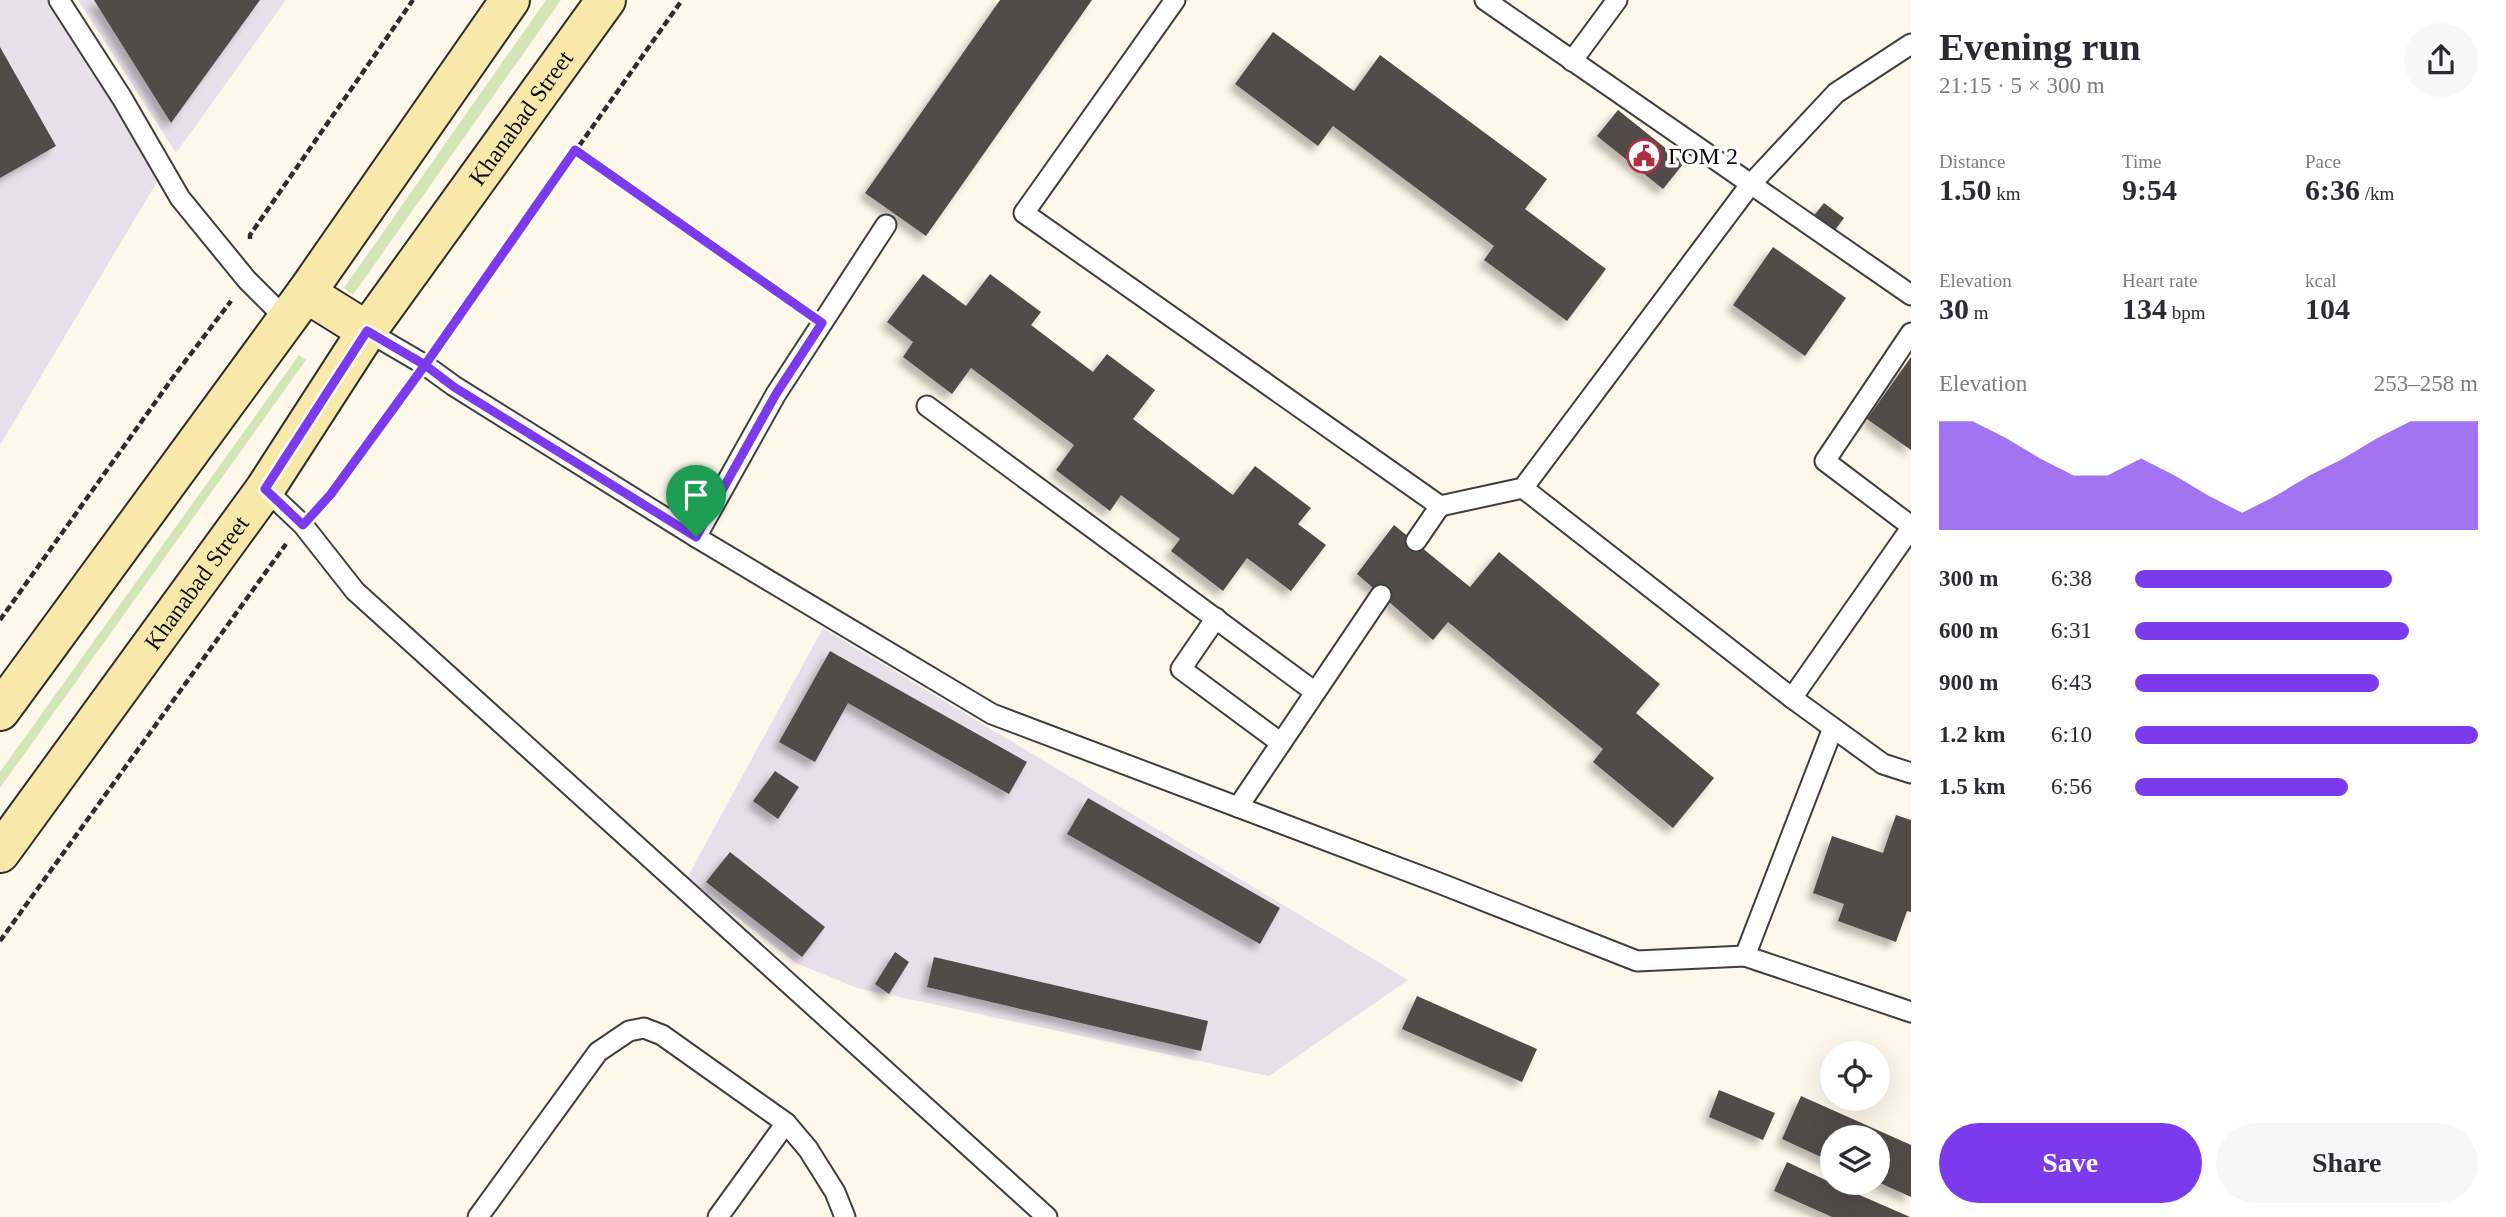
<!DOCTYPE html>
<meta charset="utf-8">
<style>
:root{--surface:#fff;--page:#f7f7f7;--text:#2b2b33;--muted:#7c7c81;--accent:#7c3aed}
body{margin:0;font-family:"Times New Roman",serif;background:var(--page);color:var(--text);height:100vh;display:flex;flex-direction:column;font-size:26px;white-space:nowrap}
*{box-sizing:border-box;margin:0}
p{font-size:23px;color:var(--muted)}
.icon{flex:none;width:38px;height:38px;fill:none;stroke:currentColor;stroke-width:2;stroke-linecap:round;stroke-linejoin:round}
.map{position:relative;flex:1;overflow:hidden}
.panel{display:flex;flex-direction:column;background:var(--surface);width:595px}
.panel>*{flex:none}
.buttons{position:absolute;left:1820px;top:1041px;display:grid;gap:14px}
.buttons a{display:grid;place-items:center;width:70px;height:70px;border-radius:50%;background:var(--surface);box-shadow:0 7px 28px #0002;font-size:35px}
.pin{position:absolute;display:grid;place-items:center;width:60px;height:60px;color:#fff;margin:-72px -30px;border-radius:50% 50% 50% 0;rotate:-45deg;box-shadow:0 0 7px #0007}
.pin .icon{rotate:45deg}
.round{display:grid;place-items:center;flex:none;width:74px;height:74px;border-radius:37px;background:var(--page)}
.overview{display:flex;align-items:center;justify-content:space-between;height:119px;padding:0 28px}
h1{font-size:38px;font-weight:700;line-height:52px}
.figures{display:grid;grid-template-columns:repeat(3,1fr);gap:10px;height:119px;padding:7px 28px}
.figures div{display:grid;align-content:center}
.figures b{font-size:30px;font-weight:700}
.figures small{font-size:19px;font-weight:400}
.figures p{font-size:19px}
.chart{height:196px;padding:14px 28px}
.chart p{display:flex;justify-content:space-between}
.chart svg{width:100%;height:126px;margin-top:7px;fill:var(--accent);opacity:.7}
.action{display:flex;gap:14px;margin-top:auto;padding:14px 28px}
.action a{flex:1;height:80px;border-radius:42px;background:var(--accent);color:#fff;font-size:28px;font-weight:700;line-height:80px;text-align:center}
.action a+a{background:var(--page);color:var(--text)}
ul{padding:0 28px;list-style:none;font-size:23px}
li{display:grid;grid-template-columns:112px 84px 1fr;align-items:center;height:52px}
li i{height:18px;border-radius:9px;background:var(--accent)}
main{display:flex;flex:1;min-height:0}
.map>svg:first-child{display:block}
.industrial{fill:#e7dfe9}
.green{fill:#d3e4b7}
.building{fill:#524b48;filter:url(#shadow)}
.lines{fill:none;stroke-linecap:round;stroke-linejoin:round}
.lane-casing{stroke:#3e3e3e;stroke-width:23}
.secondary-casing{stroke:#2d2d2d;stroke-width:42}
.path{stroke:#2d2d2d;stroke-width:4.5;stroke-dasharray:7 3.5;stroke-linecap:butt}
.lane{stroke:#fff;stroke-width:19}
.secondary{stroke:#f8e8aa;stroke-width:38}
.route-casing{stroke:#fff;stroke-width:14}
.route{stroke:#7c3aed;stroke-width:9}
.labels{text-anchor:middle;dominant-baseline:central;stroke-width:7;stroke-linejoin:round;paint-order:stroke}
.street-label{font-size:24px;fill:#0b0b0b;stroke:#fff}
.poi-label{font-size:24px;fill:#0b0b0b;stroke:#fff;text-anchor:start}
</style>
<main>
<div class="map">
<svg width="1911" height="1217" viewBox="0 0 1911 1217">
<defs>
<filter id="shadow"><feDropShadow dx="-6" dy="6" stdDeviation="3.5" flood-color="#0004"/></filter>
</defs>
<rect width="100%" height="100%" fill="#fdf8ea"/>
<!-- industrial -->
<g class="industrial">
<polygon points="0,0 67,0 170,160 0,445"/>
<polygon points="78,0 286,0 176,153"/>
<polygon points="823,628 1408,980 1269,1076 857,988 796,963 687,878"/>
</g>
<!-- green -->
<g class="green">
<polygon points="546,0 561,0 353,295 344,288"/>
<polygon points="299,355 306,360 0,788 0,772"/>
</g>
<!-- building -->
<g class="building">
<polygon points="94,0 260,0 171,123"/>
<polygon points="1000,0 1092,0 926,236 865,193"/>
<polygon points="1273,32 1354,91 1380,55 1547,179 1525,209 1606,269 1567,321 1484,260 1494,246 1333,126 1318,146 1235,84"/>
<polygon points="0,47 56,146 0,178"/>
<polygon points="1618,110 1684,163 1663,189 1597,136"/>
<polygon points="1824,203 1844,218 1832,234 1812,218"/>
<polygon points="1773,247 1846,298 1805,356 1733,305"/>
<polygon points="923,274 966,306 990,274 1041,312 1031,325 1093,372 1107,354 1155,390 1133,419 1233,495 1255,466 1311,508 1298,524 1326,545 1291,591 1247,558 1223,591 1171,551 1180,539 1121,495 1110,511 1056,470 1074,445 971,368 952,394 903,357 913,342 887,322"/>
<polygon points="1911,357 1911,450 1867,419"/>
<polygon points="1394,525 1470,587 1499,552 1660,684 1636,713 1714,778 1673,828 1593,762 1603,749 1448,622 1433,640 1357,574"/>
<polygon points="830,651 1027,762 1009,794 848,703 815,762 779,742"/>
<polygon points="775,771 799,787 778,819 753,801"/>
<polygon points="1088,798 1280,908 1260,944 1067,834"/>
<polygon points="1896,815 1911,820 1911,912 1907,911 1896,942 1838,921 1844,904 1813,893 1832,836 1883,853"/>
<polygon points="730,852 825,927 802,957 706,882"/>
<polygon points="895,952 909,962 889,994 875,984"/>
<polygon points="934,957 1208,1021 1201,1051 927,987"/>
<polygon points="1417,996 1537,1049 1522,1082 1402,1029"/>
<polygon points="1719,1090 1775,1113 1763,1140 1709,1117"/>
<polygon points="1801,1096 1911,1145 1911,1197 1878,1182 1878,1138 1832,1138 1832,1162 1782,1139"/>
<polygon points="1787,1162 1832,1183 1910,1217 1832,1217 1774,1191"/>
</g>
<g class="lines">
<defs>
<g id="lane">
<polyline points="59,0 122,98 180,198 247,280 286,319"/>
<polyline points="1175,0 1024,213 1440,506 1523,488 1750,185 1836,93 1911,44"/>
<polyline points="1485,0 1911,295"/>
<polyline points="1572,61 1617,0"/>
<polyline points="367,331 425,365 454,386 696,537 992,714 1439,883 1637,961 1745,956 1911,1012"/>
<polyline points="1911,333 1825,461 1911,526"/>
<polyline points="927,406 1315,692"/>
<polyline points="1523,488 1792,698 1883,764 1911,773"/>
<polyline points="265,489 303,525 355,591 1047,1217"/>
<polyline points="696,537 776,394 886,225"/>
<polyline points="1416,541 1440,506"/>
<polyline points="1216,618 1181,669 1281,743"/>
<polyline points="1792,698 1911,528"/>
<polyline points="1238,807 1381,595"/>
<polyline points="1745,956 1833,728"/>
<polyline points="478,1217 598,1052 629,1031 644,1028 662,1035 786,1123 808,1149 835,1192 845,1217"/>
<polyline points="718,1217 786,1123"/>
</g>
<g id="secondary">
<polyline points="306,293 367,331"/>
<polyline points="0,711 306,293 510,0"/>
<path id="s1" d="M0 853 265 489 367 331 606 0"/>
</g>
</defs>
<!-- lane casing -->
<use href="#lane" class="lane-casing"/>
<!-- secondary casing -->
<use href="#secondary" class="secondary-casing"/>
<!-- path -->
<g class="path">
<polyline points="575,151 801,308"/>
<polyline points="250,239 250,235 413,0"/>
<polyline points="440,343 682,0"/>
<polyline points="322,504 409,387"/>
<polyline points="0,620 174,376 231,301"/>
<polyline points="0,941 286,544"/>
</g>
<!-- lane -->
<use href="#lane" class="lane"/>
<!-- secondary -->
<use href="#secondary" class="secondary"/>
</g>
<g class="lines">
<defs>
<polyline id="route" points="696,537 454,387 425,365 367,331 265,489 303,525 331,494 425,365 575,150 822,323 776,394 696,537"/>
</defs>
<!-- route casing -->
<use href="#route" class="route-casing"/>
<!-- route -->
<use href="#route" class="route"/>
</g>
<!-- icons -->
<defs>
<symbol id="civic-ring" viewBox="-11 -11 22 22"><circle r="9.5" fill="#fff" stroke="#ae2f42" stroke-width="1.5"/><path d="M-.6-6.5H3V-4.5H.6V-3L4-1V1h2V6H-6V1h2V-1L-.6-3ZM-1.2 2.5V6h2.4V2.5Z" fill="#ae2f42"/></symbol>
</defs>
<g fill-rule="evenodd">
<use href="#civic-ring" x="1625" y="137" width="38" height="38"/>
</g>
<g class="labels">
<!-- street labels -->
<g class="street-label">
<text stroke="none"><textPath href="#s1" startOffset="901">Khanabad Street</textPath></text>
<text stroke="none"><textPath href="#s1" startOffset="334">Khanabad Street</textPath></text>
</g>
<!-- poi labels -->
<g class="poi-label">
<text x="1668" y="156">ГОМ 2</text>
</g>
</g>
</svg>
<div class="buttons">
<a><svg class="icon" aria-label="locate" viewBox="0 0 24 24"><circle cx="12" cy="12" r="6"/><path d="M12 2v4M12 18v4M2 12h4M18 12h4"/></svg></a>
<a><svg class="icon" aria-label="layers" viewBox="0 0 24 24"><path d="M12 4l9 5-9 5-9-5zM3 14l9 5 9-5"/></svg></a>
</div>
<div class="pin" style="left:696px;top:537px;background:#1e9e55"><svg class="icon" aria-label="arrive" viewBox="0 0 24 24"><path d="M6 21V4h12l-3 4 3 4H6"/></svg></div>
</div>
<section class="panel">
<div class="overview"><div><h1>Evening run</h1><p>21:15 · 5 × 300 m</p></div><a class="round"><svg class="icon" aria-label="share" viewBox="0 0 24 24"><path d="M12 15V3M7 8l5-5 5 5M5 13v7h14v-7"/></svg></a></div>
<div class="figures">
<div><p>Distance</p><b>1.50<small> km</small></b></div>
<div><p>Time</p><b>9:54</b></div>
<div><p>Pace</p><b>6:36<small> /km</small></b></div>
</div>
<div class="figures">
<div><p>Elevation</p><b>30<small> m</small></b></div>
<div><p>Heart rate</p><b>134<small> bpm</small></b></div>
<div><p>kcal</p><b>104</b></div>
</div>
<div class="chart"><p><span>Elevation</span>253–258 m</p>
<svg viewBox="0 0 160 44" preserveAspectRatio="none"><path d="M0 44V6L10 6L20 12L30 19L40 25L50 25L60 19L70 25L80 32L90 38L100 32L110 25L120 19L130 12L140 6L150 6L160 6V44z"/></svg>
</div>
<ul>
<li><b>300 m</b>6:38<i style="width:75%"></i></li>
<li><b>600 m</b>6:31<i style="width:80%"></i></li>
<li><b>900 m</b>6:43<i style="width:71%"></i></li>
<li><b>1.2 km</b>6:10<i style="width:100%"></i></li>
<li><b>1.5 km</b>6:56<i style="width:62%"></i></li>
</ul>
<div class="action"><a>Save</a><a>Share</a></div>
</section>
</main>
